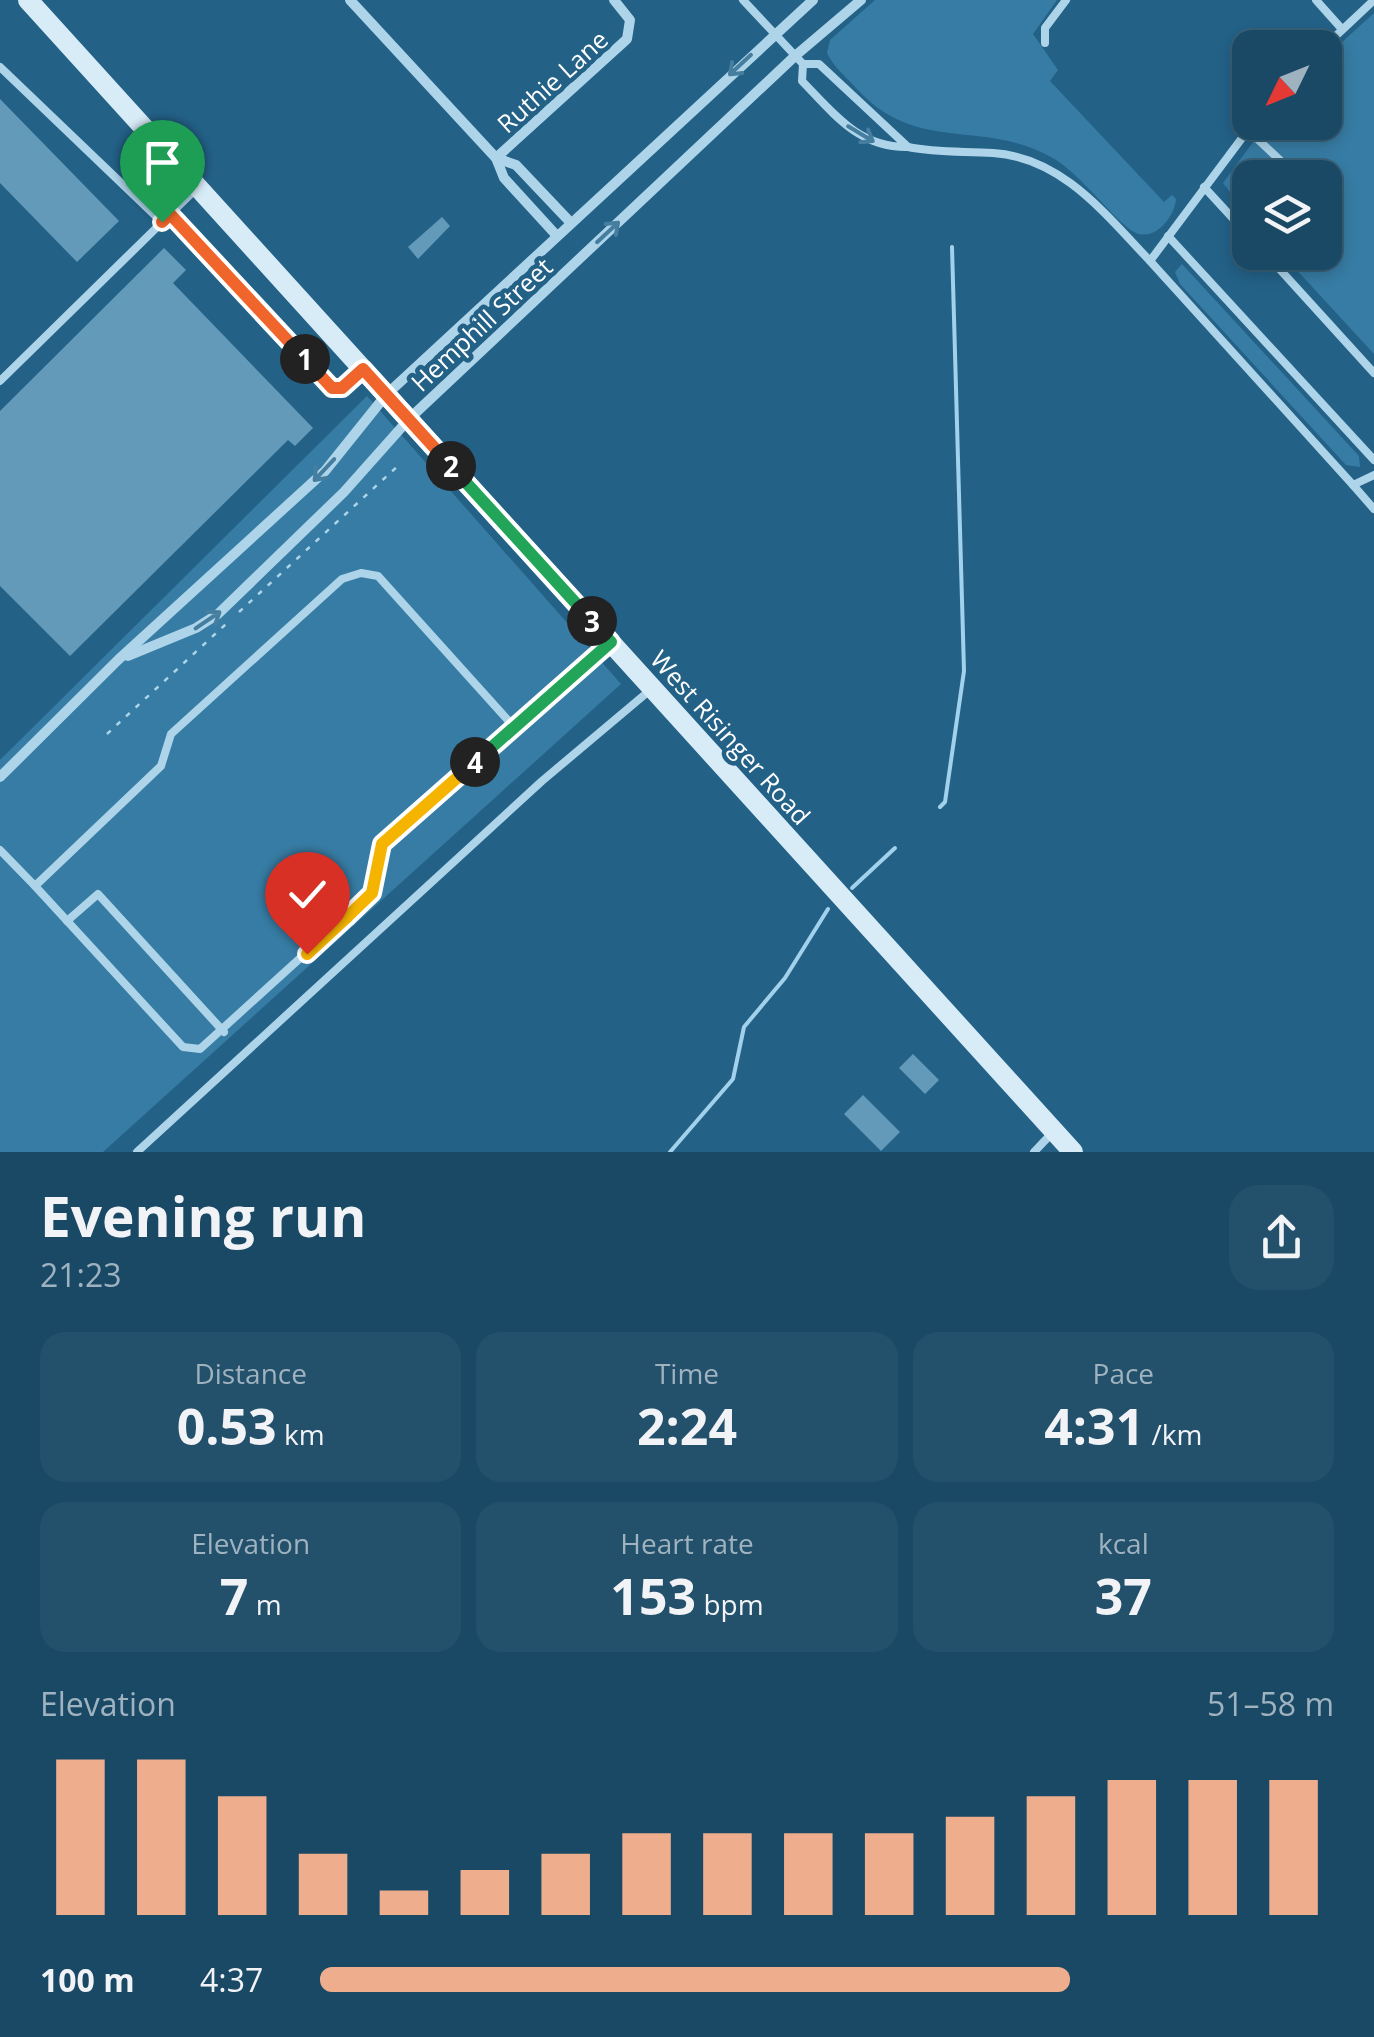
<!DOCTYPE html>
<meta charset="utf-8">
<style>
:root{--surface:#1a4965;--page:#23506b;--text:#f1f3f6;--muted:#9fb2bf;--line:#386179;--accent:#eead8d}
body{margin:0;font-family:"Open Sans",sans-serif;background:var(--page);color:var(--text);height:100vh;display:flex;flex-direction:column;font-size:38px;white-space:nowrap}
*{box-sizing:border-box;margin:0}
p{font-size:32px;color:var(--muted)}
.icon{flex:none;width:55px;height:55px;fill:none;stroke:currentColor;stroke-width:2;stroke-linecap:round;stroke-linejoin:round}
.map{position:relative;height:1152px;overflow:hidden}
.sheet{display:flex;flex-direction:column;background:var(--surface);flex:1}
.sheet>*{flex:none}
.needle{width:65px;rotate:227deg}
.tools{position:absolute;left:1232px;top:30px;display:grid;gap:20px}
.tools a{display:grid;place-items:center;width:110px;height:110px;border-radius:20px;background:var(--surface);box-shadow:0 5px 15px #0003,0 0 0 2px var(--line);font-size:50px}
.pin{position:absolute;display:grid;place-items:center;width:85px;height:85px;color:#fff;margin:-102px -42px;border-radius:50% 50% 50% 0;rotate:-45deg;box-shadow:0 0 10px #0007}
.pin .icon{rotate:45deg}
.km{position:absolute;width:50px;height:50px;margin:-25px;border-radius:50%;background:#222;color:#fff;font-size:28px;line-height:50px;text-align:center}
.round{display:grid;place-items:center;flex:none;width:105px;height:105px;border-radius:30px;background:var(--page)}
.summary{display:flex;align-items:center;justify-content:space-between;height:170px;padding:0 40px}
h1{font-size:55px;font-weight:700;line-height:75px}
.metrics{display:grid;grid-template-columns:repeat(3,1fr);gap:15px;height:170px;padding:10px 40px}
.metrics div{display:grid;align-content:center;border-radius:25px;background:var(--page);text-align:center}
.metrics b{font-size:50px;font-weight:700}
.metrics small{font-size:28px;font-weight:400}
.metrics p{font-size:28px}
.chart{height:280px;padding:20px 40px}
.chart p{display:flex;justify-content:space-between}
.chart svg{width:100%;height:180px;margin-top:10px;stroke:var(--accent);stroke-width:6}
ul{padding:0 40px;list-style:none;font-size:32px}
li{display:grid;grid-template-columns:160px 120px 1fr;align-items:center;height:75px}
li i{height:25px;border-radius:12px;background:var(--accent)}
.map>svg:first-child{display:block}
.green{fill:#377ca4}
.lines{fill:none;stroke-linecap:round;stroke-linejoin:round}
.stream{stroke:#a1d1eb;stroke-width:4}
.building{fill:#639aba}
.path{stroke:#add4e9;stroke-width:2.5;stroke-dasharray:5 8;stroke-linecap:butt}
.lane{stroke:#add4e9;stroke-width:8}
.street{stroke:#add4e9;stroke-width:10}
.secondary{stroke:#d8ecf8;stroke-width:20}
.oneway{stroke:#467ea0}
.split-1-casing{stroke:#fff;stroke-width:20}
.split-2-casing{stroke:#fff;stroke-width:20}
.split-3-casing{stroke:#fff;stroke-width:20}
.split-4-casing{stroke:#fff;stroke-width:20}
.split-5-casing{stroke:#fff;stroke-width:20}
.split-6-casing{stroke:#fff;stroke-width:20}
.split-1{stroke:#f0652b;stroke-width:12}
.split-2{stroke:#f0652b;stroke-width:12}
.split-3{stroke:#22a559;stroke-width:12}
.split-4{stroke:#22a559;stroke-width:12}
.split-5{stroke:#f5b400;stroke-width:12}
.split-6{stroke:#f5b400;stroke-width:12}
.labels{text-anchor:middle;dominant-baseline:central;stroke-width:9;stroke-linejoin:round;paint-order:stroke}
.street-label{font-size:25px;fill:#fff;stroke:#236187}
</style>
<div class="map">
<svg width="1374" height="1152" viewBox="0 0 1374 1152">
<rect width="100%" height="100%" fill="#236187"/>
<!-- green -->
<g class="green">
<path d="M875 0H1057L1033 34 1058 70 1050 81 1164 202 1172 195 1176 199C1175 215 1157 241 1136 233 1116 224 1082 174 1051 157 980 118 917 155 856 88 846 77 833 66 827 53L830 40Z"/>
<polygon points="1374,13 1374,354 1281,253 1325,252 1325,178 1250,178 1250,218 1223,183 1267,123 1325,122 1329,54"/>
<polygon points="1182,264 1359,456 1360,467 1346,465 1180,284 1175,272"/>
<polygon points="367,396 621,684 103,1152 0,1152 0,760"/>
</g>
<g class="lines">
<!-- stream -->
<g class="stream">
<polyline points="940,807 945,802 964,671 952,247"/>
<polyline points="852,888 895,848"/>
<polyline points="670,1152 733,1079 744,1027 785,978 828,909"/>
</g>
</g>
<!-- building -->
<g class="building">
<polygon points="0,99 119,221 77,262 0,183"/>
<polygon points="442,217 450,226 418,259 408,247"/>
<polygon points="164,248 186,270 173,283 313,428 295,446 288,440 70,656 0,586 0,411"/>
<polygon points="913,1054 939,1080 925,1094 899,1068"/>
<polygon points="863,1095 900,1132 881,1151 844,1114"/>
</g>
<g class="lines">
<!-- path -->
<g class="path">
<polyline points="239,612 400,464"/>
<polyline points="107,734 226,624"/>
</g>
<!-- lane -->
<g class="lane">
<path d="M743 0 803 64 802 81C834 114 859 148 908 147L819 64H803"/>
<polyline points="1316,0 1341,28"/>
<polyline points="1045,43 1045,28 1066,0"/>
<polyline points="1323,48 1374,0"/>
<polyline points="0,67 162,222"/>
<polyline points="1248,130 1285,165 1290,178"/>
<path d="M908 147C937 153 963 151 993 153 1062 157 1106 215 1150 261L1254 122"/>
<polyline points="1204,187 1250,237"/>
<polyline points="170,214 332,389 343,388 360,372"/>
<polyline points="1168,236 1374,460"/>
<polyline points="1264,252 1374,373"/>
<polyline points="1150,261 1353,485 1374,475"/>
<polyline points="0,381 195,190"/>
<polyline points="1353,485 1374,509"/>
<polyline points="514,727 378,576 361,573 342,579 171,734 161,766 35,886 183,1047 200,1049 372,893 382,844 608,645"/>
<polyline points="0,850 35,886"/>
<polyline points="67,921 98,894 224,1032"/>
<polyline points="137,1152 542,781 649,691"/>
<polyline points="1034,1152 1054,1131"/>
</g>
<!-- street -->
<g class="street">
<polyline points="350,0 496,158 504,178 557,236"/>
<polyline points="496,158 627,39 630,20 614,0"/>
<polyline points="496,158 516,165 571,223"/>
<polyline points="128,656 196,628 218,614 344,492 409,419 795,56 861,0"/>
<polyline points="0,777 119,659 325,471 386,395 813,0"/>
</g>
<!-- secondary -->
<polyline class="secondary" points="28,0 1073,1152"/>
</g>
<!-- one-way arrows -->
<defs><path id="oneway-shaft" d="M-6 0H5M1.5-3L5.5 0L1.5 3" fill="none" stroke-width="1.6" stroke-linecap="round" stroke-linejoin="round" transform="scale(2.5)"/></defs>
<g class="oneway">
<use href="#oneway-shaft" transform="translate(740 65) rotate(137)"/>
<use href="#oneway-shaft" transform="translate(861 134) rotate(31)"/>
<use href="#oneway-shaft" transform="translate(608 232) rotate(-43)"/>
<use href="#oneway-shaft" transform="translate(324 470) rotate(133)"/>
<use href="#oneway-shaft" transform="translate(208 620) rotate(-34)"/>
</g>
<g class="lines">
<defs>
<polyline id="split-1" points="162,222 170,214 305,359"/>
<polyline id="split-2" points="305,359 332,388 342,388 363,369 451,466"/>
<polyline id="split-3" points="451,466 592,621"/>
<polyline id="split-4" points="475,762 611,642 592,621"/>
<polyline id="split-5" points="347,917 372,893 382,844 475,762"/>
<polyline id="split-6" points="307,954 347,917"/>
</defs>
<!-- split-1 casing -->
<use href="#split-1" class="split-1-casing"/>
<!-- split-2 casing -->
<use href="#split-2" class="split-2-casing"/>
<!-- split-3 casing -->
<use href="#split-3" class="split-3-casing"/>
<!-- split-4 casing -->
<use href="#split-4" class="split-4-casing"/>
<!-- split-5 casing -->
<use href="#split-5" class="split-5-casing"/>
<!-- split-6 casing -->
<use href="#split-6" class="split-6-casing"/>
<!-- split-1 -->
<use href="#split-1" class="split-1"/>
<!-- split-2 -->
<use href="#split-2" class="split-2"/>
<!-- split-3 -->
<use href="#split-3" class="split-3"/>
<!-- split-4 -->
<use href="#split-4" class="split-4"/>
<!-- split-5 -->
<use href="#split-5" class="split-5"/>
<!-- split-6 -->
<use href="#split-6" class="split-6"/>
</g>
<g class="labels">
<!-- street labels -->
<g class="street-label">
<text transform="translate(552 81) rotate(-42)">Ruthie Lane</text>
<text transform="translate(481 324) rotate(-43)">Hemphill Street</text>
<text transform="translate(731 737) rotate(48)">West Risinger Road</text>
</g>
</g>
</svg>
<div class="tools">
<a><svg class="needle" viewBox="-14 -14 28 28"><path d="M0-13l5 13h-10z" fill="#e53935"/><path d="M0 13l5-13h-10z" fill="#9fb2bf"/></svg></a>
<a><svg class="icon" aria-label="layers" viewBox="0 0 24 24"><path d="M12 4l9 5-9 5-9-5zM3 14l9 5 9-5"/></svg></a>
</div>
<div class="pin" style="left:162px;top:222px;background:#1e9e55"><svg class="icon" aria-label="arrive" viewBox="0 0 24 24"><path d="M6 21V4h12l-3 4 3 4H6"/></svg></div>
<div class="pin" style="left:307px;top:954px;background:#d93025"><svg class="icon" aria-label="check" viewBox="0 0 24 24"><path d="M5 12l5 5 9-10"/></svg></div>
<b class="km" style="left:305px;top:359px">1</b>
<b class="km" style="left:451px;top:466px">2</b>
<b class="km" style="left:592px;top:621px">3</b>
<b class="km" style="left:475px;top:762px">4</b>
</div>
<section class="sheet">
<div class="summary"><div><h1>Evening run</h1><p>21:23</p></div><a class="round"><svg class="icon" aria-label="share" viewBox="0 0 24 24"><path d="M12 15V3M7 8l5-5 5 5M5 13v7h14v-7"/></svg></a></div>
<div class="metrics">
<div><p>Distance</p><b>0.53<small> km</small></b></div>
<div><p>Time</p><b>2:24</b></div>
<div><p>Pace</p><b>4:31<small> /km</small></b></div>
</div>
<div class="metrics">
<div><p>Elevation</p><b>7<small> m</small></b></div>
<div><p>Heart rate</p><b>153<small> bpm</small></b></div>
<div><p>kcal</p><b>37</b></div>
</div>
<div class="chart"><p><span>Elevation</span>51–58 m</p>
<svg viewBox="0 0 160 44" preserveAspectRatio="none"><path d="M5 44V6M15 44V6M25 44V15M35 44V29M45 44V38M55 44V33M65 44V29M75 44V24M85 44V24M95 44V24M105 44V24M115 44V20M125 44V15M135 44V11M145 44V11M155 44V11"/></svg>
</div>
<ul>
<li><b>100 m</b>4:37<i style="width:74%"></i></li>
</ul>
</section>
